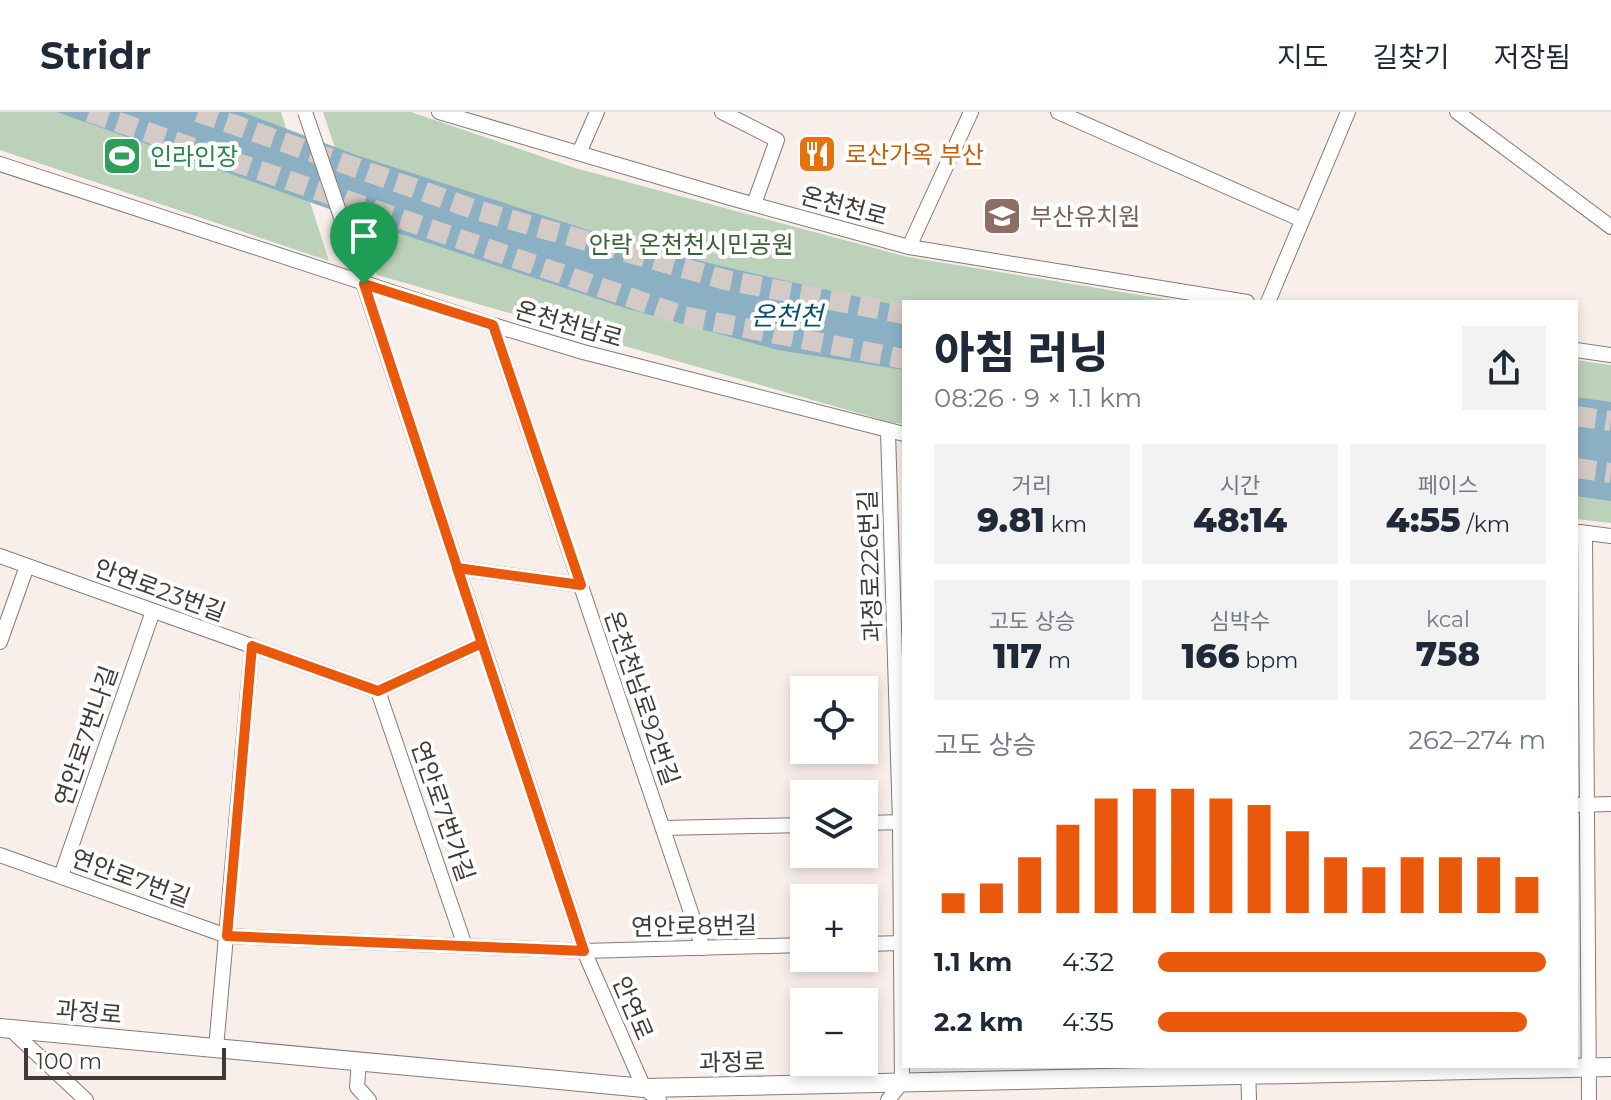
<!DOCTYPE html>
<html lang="ko">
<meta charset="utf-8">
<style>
:root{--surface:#fff;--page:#f2f2f3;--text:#1f2937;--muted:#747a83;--line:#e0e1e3;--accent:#ea580c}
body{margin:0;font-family:Montserrat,"Noto Sans KR",sans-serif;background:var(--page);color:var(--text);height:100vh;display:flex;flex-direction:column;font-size:30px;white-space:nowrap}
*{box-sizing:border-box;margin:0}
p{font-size:26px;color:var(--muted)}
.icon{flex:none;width:44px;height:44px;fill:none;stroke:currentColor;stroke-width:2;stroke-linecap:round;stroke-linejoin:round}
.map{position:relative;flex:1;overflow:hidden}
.sheet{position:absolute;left:902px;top:188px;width:676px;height:768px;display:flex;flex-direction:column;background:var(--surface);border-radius:0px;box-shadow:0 4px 12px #0003}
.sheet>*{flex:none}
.buttons{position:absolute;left:790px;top:564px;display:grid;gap:16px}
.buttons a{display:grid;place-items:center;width:88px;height:88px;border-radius:0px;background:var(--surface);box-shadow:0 4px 12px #0003;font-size:40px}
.scale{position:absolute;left:24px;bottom:20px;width:202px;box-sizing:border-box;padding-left:8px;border:4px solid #3f3b39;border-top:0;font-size:22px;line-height:28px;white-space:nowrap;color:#3f3b39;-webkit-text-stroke:6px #fefefe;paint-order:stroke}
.pin{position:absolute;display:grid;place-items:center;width:68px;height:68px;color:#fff;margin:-82px -34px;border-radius:50% 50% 50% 0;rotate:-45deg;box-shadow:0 0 8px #0007}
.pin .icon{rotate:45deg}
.round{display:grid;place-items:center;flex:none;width:84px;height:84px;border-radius:0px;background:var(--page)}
.head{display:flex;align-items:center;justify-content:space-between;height:136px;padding:0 32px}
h1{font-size:44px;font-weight:800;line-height:60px}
.figures{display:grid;grid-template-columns:repeat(3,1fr);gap:12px;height:136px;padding:8px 32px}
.figures div{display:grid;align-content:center;border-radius:0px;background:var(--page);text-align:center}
.figures b{font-size:34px;font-weight:800}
.figures small{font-size:22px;font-weight:400}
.figures p{font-size:22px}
.chart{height:224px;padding:16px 32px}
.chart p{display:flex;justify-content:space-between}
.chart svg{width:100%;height:144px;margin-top:8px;stroke:var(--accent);stroke-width:6}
ul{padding:0 32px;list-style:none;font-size:26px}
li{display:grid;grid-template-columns:128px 96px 1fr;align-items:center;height:60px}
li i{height:20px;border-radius:10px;background:var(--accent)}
header{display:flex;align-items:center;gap:48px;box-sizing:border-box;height:112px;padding:0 40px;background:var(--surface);border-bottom:2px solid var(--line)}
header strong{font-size:38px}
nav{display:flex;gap:44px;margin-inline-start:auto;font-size:28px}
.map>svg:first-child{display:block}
.green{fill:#bcd1b9}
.water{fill:#8bb0c4}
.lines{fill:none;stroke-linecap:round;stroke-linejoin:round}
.highway-tunnel{stroke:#d4cbc7;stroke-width:20;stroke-dasharray:20 10;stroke-linecap:butt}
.minor-casing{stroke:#847b77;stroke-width:16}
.major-casing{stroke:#847b77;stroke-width:20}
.minor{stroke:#fff;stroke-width:14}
.major{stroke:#fff;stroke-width:18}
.minor-bridge-casing{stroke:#847b77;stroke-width:16;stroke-linecap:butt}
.minor-bridge{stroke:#fff;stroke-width:14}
.route-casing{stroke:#fff;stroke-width:16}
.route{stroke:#ea580c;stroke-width:10}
.labels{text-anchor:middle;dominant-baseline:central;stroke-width:8;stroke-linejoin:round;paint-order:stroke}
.food-label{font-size:24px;fill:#c56008;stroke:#fefefe;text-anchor:start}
.leisure-label{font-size:24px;fill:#27864d;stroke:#fefefe;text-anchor:start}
.street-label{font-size:24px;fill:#3f3b39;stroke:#fefefe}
.education-label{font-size:24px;fill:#785e54;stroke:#fefefe;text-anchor:start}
.park-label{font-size:24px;fill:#3c6238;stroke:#fefefe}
.water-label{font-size:26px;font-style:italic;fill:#09506d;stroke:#fefefe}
</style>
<header>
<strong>Stridr</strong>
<nav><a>지도</a><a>길찾기</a><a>저장됨</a></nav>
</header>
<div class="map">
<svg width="1611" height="988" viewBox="0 0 1611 988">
<rect width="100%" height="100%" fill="#f9efea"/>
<!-- green -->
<g class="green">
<polygon points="0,0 281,0 329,149 0,38"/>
<polygon points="323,0 411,0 575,56 908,145 1183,190 904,190 904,312 889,310 377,163"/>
<polygon points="1576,248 1611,253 1611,296 1576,291"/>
<polygon points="1576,376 1611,381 1611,411 1576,407"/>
</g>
<!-- water -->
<g class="water">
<polygon points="57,0 242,0 359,44 622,129 721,154 904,195 904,258 778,238 628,197 377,114"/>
<polygon points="1576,285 1611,290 1611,389 1576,384"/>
</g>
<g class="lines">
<!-- highway-tunnel -->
<g class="highway-tunnel">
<polyline points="89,0 684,204 904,247"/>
<polyline points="198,0 476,98 726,168 904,202"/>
<polyline points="1576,304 1611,309"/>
<polyline points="1576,356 1611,361"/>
</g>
<defs>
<g id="minor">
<polyline points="439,0 734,87 909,135 1247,190"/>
<polyline points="722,0 777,28 754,92"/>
<polyline points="1058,0 1302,108"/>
<polyline points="1457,0 1611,115"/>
<polyline points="579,41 597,0"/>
<polyline points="0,52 493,213 583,240 904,322"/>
<polyline points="909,135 971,0"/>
<polyline points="356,149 584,839 644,976 659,988"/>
<polyline points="1268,190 1348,0"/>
<polyline points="493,213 703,836"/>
<polyline points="1576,238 1611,243"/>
<polyline points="888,320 900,710 902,970 888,988"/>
<polyline points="1580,420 1611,424"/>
<polyline points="1585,421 1589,988"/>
<polyline points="0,444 378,579 482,531"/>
<polyline points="457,456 581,473"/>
<polyline points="0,530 27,454"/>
<polyline points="378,579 465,834"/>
<polyline points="1576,693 1611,692"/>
<polyline points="864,711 904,710"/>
<polyline points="663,716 804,713"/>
<polyline points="0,743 227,824 584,839 804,833"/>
<polyline points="61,764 153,499"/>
<polyline points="864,832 904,831"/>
<polyline points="10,917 86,988"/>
<polyline points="216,936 252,534"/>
<polyline points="359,949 357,975 369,988"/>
<polyline points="1248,954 1249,988"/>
</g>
<polyline id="major" points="0,916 644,976 1611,955"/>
</defs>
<!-- minor casing -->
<use href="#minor" class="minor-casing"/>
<!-- major casing -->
<use href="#major" class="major-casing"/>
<!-- minor -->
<use href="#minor" class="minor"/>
<!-- major -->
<use href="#major" class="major"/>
<defs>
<polyline id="minor-bridge" points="305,0 356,149"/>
</defs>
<!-- minor-bridge casing -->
<use href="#minor-bridge" class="minor-bridge-casing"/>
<!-- minor-bridge -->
<use href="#minor-bridge" class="minor-bridge"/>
</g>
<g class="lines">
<defs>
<path id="route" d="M364 172 482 531 378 579 252 534 227 824 584 839C542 711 500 583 457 456L581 473 493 213 364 172"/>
</defs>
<!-- route casing -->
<use href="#route" class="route-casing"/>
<!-- route -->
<use href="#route" class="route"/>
</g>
<!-- icons -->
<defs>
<symbol id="restaurant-square" viewBox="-11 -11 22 22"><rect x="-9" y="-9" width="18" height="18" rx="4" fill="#e8710a" stroke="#fefefe"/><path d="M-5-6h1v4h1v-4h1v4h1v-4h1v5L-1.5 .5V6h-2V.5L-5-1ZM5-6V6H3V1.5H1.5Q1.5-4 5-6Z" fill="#fff"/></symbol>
<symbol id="stadium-square" viewBox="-11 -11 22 22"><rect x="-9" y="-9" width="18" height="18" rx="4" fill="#2e9e5b" stroke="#fefefe"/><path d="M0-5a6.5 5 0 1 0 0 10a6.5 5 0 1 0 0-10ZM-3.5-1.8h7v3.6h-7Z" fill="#fff"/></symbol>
<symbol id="school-square" viewBox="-11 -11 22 22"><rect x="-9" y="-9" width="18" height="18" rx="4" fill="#8d6e63" stroke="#fefefe"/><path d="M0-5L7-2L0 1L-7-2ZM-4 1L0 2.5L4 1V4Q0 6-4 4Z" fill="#fff"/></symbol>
</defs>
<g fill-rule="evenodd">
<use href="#restaurant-square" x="795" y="20" width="44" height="44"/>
<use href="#stadium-square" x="100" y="22" width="44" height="44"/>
<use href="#school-square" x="980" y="82" width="44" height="44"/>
</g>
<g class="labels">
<!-- food labels -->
<g class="food-label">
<text x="845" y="42">로산가옥 부산</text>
</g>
<!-- leisure labels -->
<g class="leisure-label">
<text x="150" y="44">인라인장</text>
</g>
<!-- street labels -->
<g class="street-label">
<text transform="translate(844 94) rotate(15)">온천천로</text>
<text transform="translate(569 212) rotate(16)">온천천남로</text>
<text transform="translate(870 454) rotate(-92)">과정로226번길</text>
<text transform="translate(160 478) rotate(20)">안연로23번길</text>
<text transform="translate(642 586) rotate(71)">온천천남로92번길</text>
<text transform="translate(86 624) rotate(-71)">연안로7번나길</text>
<text transform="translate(443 699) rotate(71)">연안로7번가길</text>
<text transform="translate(131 766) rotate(20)">연안로7번길</text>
<text transform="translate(694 814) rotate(-1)">연안로8번길</text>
<text transform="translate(633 896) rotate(67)">안연로</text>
<text transform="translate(89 900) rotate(5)">과정로</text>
<text transform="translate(732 950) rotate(-1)">과정로</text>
</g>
<!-- education labels -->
<g class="education-label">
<text x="1030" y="104">부산유치원</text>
</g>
<!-- park labels -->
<g class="park-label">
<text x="691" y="132">안락 온천천시민공원</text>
</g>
<!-- water labels -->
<g class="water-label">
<text x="787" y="204">온천천</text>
</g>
</g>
</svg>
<div class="buttons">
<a><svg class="icon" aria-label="locate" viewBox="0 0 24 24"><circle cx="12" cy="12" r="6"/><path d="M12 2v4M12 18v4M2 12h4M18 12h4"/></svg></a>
<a><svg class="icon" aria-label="layers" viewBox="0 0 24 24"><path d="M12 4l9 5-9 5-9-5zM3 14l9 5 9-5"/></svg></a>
<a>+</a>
<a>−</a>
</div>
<div class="scale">100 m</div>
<div class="pin" style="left:364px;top:172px;background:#1e9e55"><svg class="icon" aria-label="arrive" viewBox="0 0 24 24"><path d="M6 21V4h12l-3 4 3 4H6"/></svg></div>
<section class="sheet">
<div class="head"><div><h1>아침 러닝</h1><p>08:26 · 9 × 1.1 km</p></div><a class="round"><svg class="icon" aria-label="share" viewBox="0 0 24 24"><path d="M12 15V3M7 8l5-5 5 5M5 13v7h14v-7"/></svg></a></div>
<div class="figures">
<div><p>거리</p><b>9.81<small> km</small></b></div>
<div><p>시간</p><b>48:14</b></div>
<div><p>페이스</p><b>4:55<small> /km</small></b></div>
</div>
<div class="figures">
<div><p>고도 상승</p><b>117<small> m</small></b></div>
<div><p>심박수</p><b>166<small> bpm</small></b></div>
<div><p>kcal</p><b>758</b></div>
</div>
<div class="chart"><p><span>고도 상승</span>262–274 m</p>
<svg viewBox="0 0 160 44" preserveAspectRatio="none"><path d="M5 44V38M15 44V35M25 44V27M35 44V17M45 44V9M55 44V6M65 44V6M75 44V9M85 44V11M95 44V19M105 44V27M115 44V30M125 44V27M135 44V27M145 44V27M155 44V33"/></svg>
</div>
<ul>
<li><b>1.1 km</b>4:32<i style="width:100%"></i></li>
<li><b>2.2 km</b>4:35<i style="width:95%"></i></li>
</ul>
</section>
</div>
